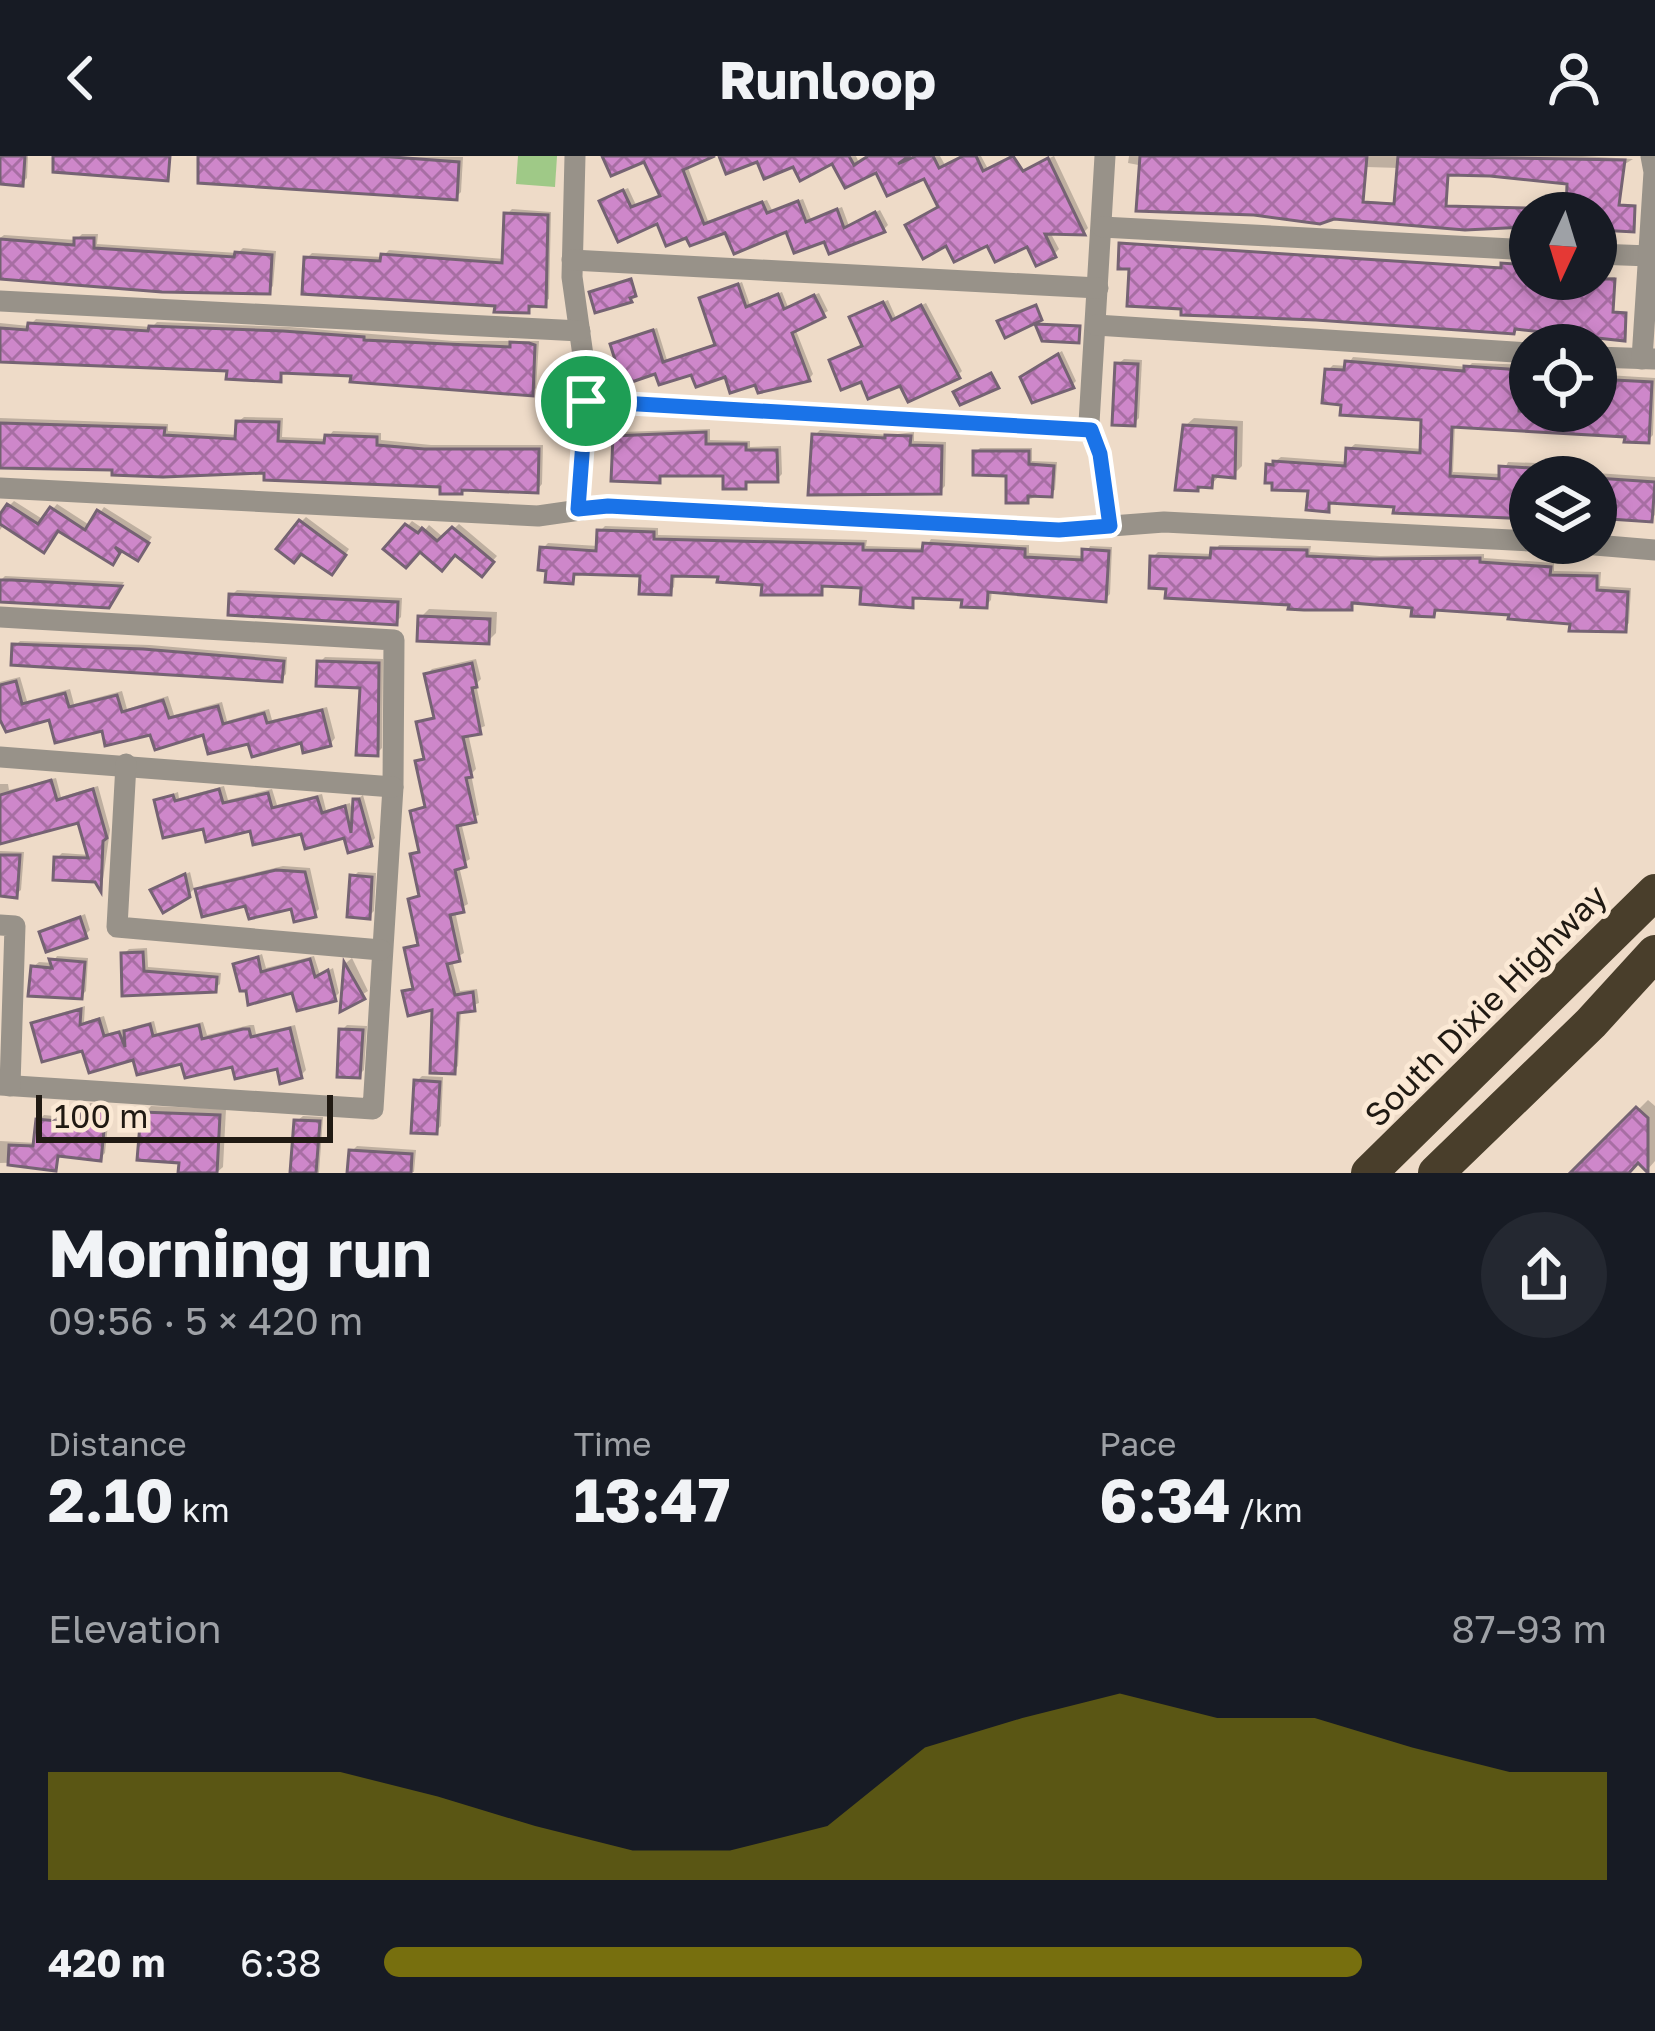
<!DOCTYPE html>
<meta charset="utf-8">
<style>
:root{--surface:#171b24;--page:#242831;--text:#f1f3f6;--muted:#9ea1a6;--accent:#776f0e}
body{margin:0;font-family:"Golos Text",sans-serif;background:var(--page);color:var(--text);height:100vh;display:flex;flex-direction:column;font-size:45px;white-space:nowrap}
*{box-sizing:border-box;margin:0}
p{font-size:39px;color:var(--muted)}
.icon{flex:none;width:66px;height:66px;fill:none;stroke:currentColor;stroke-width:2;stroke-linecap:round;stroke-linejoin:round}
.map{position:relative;height:1017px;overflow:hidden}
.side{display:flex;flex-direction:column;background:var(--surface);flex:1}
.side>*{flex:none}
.needle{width:78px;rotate:184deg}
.fabs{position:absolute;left:1509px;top:36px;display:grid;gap:24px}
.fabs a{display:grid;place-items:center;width:108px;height:108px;border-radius:50%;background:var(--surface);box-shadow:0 6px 18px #0003;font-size:60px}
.scale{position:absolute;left:36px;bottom:30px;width:297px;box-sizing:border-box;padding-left:12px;border:6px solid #201a13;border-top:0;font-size:33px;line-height:42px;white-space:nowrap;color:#201a13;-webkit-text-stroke:9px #fbe9d5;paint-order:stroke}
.pin{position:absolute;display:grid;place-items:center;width:102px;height:102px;color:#fff;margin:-51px;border:6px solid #fff;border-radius:50%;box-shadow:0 3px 12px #0007}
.round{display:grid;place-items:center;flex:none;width:126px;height:126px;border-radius:63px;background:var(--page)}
.head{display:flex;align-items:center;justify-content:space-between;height:204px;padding:0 48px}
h1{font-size:66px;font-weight:700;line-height:90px}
.figures{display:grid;grid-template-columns:repeat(3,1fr);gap:18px;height:204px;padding:12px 48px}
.figures div{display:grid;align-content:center}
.figures b{font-size:60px;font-weight:700}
.figures small{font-size:33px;font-weight:400}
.figures p{font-size:33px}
.chart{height:336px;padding:24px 48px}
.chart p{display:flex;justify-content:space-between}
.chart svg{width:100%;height:216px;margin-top:12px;fill:var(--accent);opacity:.7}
ul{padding:0 48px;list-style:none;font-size:39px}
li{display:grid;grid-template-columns:192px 144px 1fr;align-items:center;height:90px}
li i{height:30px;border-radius:15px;background:var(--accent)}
header{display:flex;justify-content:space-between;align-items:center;height:156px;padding:0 48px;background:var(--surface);font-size:54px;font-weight:700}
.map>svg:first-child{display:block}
.grass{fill:#9fc987}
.shadow{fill:#0003;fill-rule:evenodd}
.building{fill:url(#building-cross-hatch);stroke:#756373;stroke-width:3}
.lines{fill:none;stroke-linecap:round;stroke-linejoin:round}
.street{stroke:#989289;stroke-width:21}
.highway{stroke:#493e2b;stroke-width:36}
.route-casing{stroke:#fff;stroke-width:24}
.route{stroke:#1a73e8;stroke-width:15}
.labels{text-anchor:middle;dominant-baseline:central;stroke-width:10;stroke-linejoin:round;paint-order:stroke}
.street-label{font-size:33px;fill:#201a13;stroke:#fbe9d5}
</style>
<header><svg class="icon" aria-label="back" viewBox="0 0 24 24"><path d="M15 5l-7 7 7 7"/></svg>Runloop<svg class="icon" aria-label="person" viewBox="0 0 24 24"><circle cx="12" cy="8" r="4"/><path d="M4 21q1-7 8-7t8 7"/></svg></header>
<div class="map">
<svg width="1655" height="1017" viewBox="0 0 1655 1017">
<defs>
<pattern id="building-cross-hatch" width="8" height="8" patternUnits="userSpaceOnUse" patternTransform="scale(3)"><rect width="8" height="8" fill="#ce87ca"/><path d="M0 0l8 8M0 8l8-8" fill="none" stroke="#a76ea3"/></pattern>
</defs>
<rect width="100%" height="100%" fill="#eedbc8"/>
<!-- grass -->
<polygon class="grass" points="518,0 557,0 555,31 516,28"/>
<!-- shadow -->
<g class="shadow">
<polygon points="0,0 28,0 27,22 22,27 0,25"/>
<polygon points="201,0 463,1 461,36 456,41"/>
<polygon points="606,0 703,0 687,9 708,65 767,44 772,54 803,43 811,63 842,51 849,70 880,54 888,69 883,74 826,82 787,72 688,78 608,41 628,32 636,49 663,38 645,2"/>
<polygon points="782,0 856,0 859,7 873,0 901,0 904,5 915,0 940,0 945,9 963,0 981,0 1001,37 1023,15 1054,0 1088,72 1084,76 1050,76 1059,93 1054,98 1028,86 988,86 926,19 877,13 846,28 834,4 794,7"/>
<path d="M1129 0H1582L1633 3 1625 8 1619 48 1636 49 1635 71 1596 73V57H1530V72L1465 71 1128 7ZM1366 11 1400 12 1397 47 1363 45ZM1448 16 1570 25 1569 53 1447 49Z"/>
<polygon points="512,53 551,56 549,143 528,154 307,102 312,97 382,101 389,94 505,103 507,58"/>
<polygon points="82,78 98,78 97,88 238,97 243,92 276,95 273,130 268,135 0,120 0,82 4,79 76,84"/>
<polygon points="1124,87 1504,111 1506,107 1530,109 1530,123 1615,121 1614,155 1627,156 1625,180 1184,151 1133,111"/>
<polygon points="742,126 750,149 782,136 788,151 819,137 828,155 795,172 813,218 809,223 757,225 727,217 657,214 613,189 657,172 667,204 717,187 702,143"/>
<polygon points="888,144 896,162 926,147 962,215 958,219 902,226 863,222 832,205 864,189 852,162"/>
<polygon points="36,163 152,171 157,166 290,171 453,185 539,185 536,232 531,237 354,218 285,214 279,223 230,212 0,203 0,167 29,170"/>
<polygon points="1062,195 1076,225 1072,229 1038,209"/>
<polygon points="1353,201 1468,211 1472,207 1530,209 1530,255 1596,255 1596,213 1607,214 1607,219 1655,222 1653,279 1648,284 1628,278 1455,268 1453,316 1502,318 1508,306 1563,308 1581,308 1581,316 1655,321 1655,359 1651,363 1596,359 1596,321 1530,321 1530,360 1333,344 1328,353 1311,332 1269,310 1281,301 1348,306 1349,293 1355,288 1423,293 1424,262 1344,246 1328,214 1333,209 1347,210"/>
<polygon points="1124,203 1142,204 1139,262 1134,267 1118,208"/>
<polygon points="244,261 283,262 282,281 327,283 333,275 381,277 381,284 431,289 543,289 542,328 537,334 466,331 461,335 443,328 268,314 0,309 0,262 168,268 168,275 238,279 238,266"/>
<polygon points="1194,262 1243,265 1242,310 1234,318 1219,320 1211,329 1201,328 1197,332 1185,270"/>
<polygon points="710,273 710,284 750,285 750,291 781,290 782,318 777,323 751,323 745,330 726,317 663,319 658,324 616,281 621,276"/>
<polygon points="820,274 890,279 914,276 914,285 946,286 945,330 940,335 815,279"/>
<polygon points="980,292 1032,292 1032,305 1057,306 1055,334 1027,344 1009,317 976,296"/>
<polygon points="14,345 44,364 57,348 91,370 104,351 152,381 142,396 122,392 117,400 59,372 5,367 0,374 0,359"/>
<polygon points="306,361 349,393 337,411 302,395 301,366"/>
<polygon points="412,365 425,374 429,369 444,382 459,368 497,400 482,417 455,396 387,393"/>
<polygon points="605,370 658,372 658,379 867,384 866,390 926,392 931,383 1018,389 1029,389 1029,397 1085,400 1090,390 1112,391 1110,438 1105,443 992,433 991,444 986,449 965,441 917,439 912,449 864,429 826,427 821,436 721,418 675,417 674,431 669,436 643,417 577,415 572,425 543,392 548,387 599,390 600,375"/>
<polygon points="1219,389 1311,390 1310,396 1380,400 1484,398 1484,402 1554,407 1554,415 1601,416 1600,430 1631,432 1629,467 1624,473 1512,456 1438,453 1433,458 1415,449 1357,445 1350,451 1169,430 1153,401 1158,396 1213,398"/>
<polygon points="5,420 124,426 113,443 0,444 0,425"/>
<polygon points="237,434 402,442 401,461 396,466 232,439"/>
<polygon points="429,453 497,456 496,477 488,485 421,461"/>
<polygon points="20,485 150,489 287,501 286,518 281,523 15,490"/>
<polygon points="325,501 383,503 382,592 377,597 363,529 320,506"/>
<polygon points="476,503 481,523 476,528 485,570 468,577 476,613 471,618 479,659 461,666 470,703 459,710 468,748 455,755 464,797 452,804 460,835 477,833 479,847 461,854 458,910 453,915 436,850 405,836 415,830 407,793 421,786 411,744 422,738 413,699 421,693 413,656 428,648 418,606 426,600 419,567 437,559 427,518 432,513"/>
<polygon points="20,521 27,545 70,533 74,548 122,535 127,553 168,540 174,559 222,546 227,565 269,553 272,564 327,551 335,582 330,588 303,583 250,584 205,575 104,572 51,560 0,567 0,526"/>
<polygon points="56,622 61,641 98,630 110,674 102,731 97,723 57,702 62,697 90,699 80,663 0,685 0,628 8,628 9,634"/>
<polygon points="224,630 228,644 272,633 277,649 322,638 326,654 350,647 354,663 356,644 363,639 375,682 370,687 346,679 205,669 157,644 178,636 179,642"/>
<polygon points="0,695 24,696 21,734 16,738 0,737"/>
<polygon points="283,710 310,712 319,753 314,758 293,749 248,746 198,734 203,729"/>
<polygon points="190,716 194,733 188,739 153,734"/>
<polygon points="358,716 376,717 374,755 369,760 353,721"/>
<polygon points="85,758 90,774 85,779 42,777"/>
<polygon points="147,792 148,811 221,817 220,828 214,833 125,837 124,798 129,793"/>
<polygon points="262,798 266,812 314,800 320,819 333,812 339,837 334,842 294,834 236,809"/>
<polygon points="57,800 88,802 86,835 81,840 33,811 39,806 53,807"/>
<polygon points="352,802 368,835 343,850 346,807"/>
<polygon points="85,850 84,866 104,860 109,877 124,873 126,877 132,871 154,865 157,877 203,866 207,879 250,869 254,869 256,878 295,869 306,914 301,919 279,909 136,900 84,891 35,868 40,863"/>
<polygon points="347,869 367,870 364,914 359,919 342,874"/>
<polygon points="422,920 443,921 441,970 436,975 417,925"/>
<polygon points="1648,944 1655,950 1655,1005 1648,1013 1638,1003 1624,1017 1575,1017"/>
<polygon points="90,947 110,949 105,997 100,1002 61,998 55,1012 35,1006 0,1007 0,985 37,987 39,964 44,959 84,963"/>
<polygon points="151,950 226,953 223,1011 216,1017 182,1004 144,958"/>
<polygon points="303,960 323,961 319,1017 293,1017 297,965"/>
<polygon points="357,990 416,994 414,1016 350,1017 352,995"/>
</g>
<!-- building -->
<g class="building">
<polygon points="0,0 25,0 23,30 0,28"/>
<polygon points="53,0 170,0 168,25 53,16"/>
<polygon points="198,0 379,0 459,6 457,44 198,27"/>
<polygon points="602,0 715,0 683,14 704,68 762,46 767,57 798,45 806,66 837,53 844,72 875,56 885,76 829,98 824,86 794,97 786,76 734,98 725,77 690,90 686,82 666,90 657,68 618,86 599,45 623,34 631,51 660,40 644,6 611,20"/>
<polygon points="719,0 849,0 854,9 868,0 909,0 898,8 916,0 933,0 939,12 963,0 976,0 983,15 1013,0 1023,15 1048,2 1085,79 1045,78 1056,101 1036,110 1027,91 995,106 987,90 954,106 946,90 923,103 905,69 938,51 924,23 887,40 876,17 845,32 832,8 800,25 793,11 764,23 757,6 726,18"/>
<polygon points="1140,0 1367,0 1363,46 1394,48 1398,0 1625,4 1619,49 1635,50 1634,76 1599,74 1596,57 1566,57 1567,28 1490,20 1448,19 1446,50 1526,52 1526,71 1465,74 1334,63 1320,68 1254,59 1136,55"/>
<polygon points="504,57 548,59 546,151 529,150 529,157 494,156 495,150 302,138 304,101 380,105 381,98 502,107"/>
<polygon points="74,82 94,82 94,92 234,101 235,96 272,99 270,138 162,136 0,123 0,83 74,89"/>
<polygon points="1119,87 1501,112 1501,107 1530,109 1530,123 1615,123 1613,156 1626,157 1625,185 1515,173 1514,178 1316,164 1181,159 1181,153 1127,150 1129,113 1118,113"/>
<polygon points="631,123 636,140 630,142 632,146 595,157 589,136"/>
<polygon points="738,128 746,151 778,138 784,153 814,139 825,161 792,177 810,225 758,237 755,229 730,237 725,221 696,231 691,219 659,229 655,218 623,229 610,188 653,174 663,206 715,189 699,142"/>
<polygon points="883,146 892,164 921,149 960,222 908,246 900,230 868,243 861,226 841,234 829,204 862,190 849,161"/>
<polygon points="1036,149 1042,164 1005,182 997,165"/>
<polygon points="28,167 148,175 149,170 283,175 364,181 364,184 510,191 510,186 529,187 535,189 533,240 350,226 351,220 281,217 281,226 226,223 227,215 0,206 0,172 27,174"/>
<polygon points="1035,168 1080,170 1079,187 1042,185"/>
<polygon points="1058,198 1074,232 1032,247 1020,221"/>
<polygon points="1345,205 1464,215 1464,210 1522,214 1519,255 1596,255 1596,223 1652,226 1649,287 1624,286 1625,281 1452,271 1450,320 1499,323 1499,310 1530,312 1530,363 1393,357 1394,351 1329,347 1329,356 1306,354 1308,335 1272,334 1272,327 1265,327 1266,308 1273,309 1273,305 1345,310 1346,292 1420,297 1421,264 1340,259 1341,249 1322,247 1325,213 1344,214"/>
<polygon points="1115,207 1138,208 1135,270 1112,269"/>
<polygon points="991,217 999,232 960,249 953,236"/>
<polygon points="236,265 279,266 278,285 324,287 325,279 377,281 377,289 424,293 539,293 538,337 462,334 462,338 440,338 440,331 264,324 264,317 163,321 112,319 112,314 0,312 0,267 165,272 164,279 235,283"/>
<polygon points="1183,269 1236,272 1235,322 1213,320 1212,332 1198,331 1198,335 1175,334"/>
<polygon points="706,276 706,288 746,288 746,294 777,294 778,326 746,326 746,333 723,333 723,320 660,320 660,327 611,325 613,280"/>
<polygon points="812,278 885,282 885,279 911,280 910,289 942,290 941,338 808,339"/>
<polygon points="973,295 1029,295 1029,308 1054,310 1052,341 1028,340 1028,347 1006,347 1006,320 973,319"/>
<polygon points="1596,322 1655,326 1652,366 1596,362"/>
<polygon points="7,348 38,368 50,351 85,374 97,354 149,387 138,405 115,391 120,397 113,409 58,375 44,397 0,368 0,358"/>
<polygon points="299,364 346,399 332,419 301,398 294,407 276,393"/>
<polygon points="405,368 418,377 422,372 437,385 452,371 494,406 482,421 455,399 442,415 420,396 406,412 383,393"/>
<polygon points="597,374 654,376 654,383 863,388 863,394 922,395 923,387 1011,392 1025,393 1025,401 1082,404 1082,393 1109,395 1106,446 988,436 987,452 961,451 962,444 913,442 913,452 860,448 861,432 822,430 822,439 761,439 762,429 717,426 718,421 672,420 671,439 639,438 640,420 574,418 573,428 545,426 546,415 538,414 540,391 596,395"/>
<polygon points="1211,392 1307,394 1307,400 1374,403 1480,402 1480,406 1551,411 1550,419 1597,420 1597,434 1628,436 1626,476 1569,475 1570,468 1508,463 1509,459 1435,454 1434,461 1411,460 1412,452 1352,447 1352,454 1304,454 1288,453 1289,449 1165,442 1166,433 1149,432 1150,400 1210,402"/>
<polygon points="0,424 12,424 122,430 109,452 56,449 0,446"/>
<polygon points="229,438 398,446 397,469 228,459"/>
<polygon points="418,460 490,463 489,488 417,485"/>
<polygon points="12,488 143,493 284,505 282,526 11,509"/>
<polygon points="317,505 379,507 378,600 356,599 360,532 316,530"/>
<polygon points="472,507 477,531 472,532 481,578 463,581 472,621 466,622 476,666 457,670 466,711 455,714 464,756 450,759 460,805 447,808 455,839 473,836 475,855 458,857 455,918 430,917 432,854 408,860 402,835 413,833 404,792 418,789 408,743 419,740 410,698 419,696 410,655 425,651 415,605 424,603 416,566 434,562 424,518"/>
<polygon points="16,525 22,548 65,537 69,551 117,539 122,556 163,544 169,562 218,550 223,568 264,557 267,567 322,554 331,590 303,597 301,587 252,601 248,588 208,598 203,579 155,594 150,579 105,590 102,575 55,587 49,564 6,576 0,564 0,529"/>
<polygon points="51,624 57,644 93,633 107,682 103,685 101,736 95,726 53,724 54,701 88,702 78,667 0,688 0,639"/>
<polygon points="219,633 223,647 268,637 272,652 317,641 322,657 345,650 351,677 353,643 359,643 372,690 348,697 344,682 305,693 301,678 253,689 250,675 206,686 203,673 163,682 154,644 173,639 175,645"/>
<polygon points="0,699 20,699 17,742 0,740"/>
<polygon points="276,714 305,716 316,761 294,766 291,753 249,763 245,750 202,761 195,733"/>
<polygon points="185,718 190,741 163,757 150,734"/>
<polygon points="350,719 372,721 370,763 347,761"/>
<polygon points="80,761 87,782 46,796 39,776"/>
<polygon points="143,796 144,815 217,821 216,836 122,840 121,797"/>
<polygon points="258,801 261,816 310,803 315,821 328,814 336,845 297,855 292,837 248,849 246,835 240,835 233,808"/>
<polygon points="49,803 85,806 82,843 28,840 31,810 52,812"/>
<polygon points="344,806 365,843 340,856"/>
<polygon points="81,853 80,869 99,863 104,880 119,876 125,891 124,875 150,868 153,880 199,869 202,883 243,873 249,873 251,881 290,872 302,922 280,928 277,913 235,923 232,911 185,922 181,908 137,919 133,904 89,917 82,895 42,906 31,867"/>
<polygon points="339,873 363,874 360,922 337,921"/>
<polygon points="414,924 440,926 437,978 411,977"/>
<polygon points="82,950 106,953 101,1005 58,1000 56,1015 8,1009 9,989 33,990 36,963 81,967"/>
<polygon points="1636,951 1648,962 1648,1017 1638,1007 1629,1017 1570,1017"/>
<polygon points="141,956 220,959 217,1017 178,1017 179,1007 137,1004"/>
<polygon points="294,964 320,965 316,1017 290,1017"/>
<polygon points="349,994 412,998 411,1017 347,1017"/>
</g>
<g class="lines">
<!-- street -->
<g class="street">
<polyline points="575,0 572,121 586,221 578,353"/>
<polyline points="1105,0 1089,267 1100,298 1110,370"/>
<polyline points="1102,71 1530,94"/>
<polyline points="1596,98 1650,100"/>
<polyline points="572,104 1098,132"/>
<polyline points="0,145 580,175"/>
<polyline points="1096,169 1530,197"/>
<polyline points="1596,201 1654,203"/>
<polyline points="1642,203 1654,16 1651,0"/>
<polyline points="586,245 1091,274"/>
<polyline points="0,332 538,360 608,350 1059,374 1164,366 1530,385"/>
<polyline points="1571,387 1655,394"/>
<polyline points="0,461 394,484 393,631 373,953 0,929"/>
<polyline points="0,601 393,631"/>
<polyline points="126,608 117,771 381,794"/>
<polyline points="0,769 15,770 10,930"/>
</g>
<!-- highway -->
<g class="highway">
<polyline points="1369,1017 1655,736"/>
<polyline points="1436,1017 1591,867 1655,797"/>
</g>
</g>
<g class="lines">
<defs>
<polygon id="route" points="586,245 1091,274 1100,298 1110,370 1059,374 608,350 578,353"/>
</defs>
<!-- route casing -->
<use href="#route" class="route-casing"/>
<!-- route -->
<use href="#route" class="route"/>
</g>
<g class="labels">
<!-- street labels -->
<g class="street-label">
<text transform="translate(1485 849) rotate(-45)">South Dixie Highway</text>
</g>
</g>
</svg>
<div class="fabs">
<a><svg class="needle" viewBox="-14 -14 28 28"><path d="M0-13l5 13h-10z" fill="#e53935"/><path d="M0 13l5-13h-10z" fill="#9ea1a6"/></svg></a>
<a><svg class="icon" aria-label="locate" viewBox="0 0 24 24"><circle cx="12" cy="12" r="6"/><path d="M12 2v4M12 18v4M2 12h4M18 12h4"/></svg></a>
<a><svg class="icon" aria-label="layers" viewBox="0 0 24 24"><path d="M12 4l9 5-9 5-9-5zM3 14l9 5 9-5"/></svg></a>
</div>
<div class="scale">100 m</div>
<div class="pin" style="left:586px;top:245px;background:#1e9e55"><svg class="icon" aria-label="arrive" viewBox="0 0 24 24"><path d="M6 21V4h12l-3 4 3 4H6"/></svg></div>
</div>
<section class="side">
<div class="head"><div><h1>Morning run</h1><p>09:56 · 5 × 420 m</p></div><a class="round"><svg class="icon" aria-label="share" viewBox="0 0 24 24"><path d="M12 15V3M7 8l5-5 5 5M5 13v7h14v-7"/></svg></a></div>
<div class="figures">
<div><p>Distance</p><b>2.10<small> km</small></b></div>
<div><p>Time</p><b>13:47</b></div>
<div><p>Pace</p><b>6:34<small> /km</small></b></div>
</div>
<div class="chart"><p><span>Elevation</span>87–93 m</p>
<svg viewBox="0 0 160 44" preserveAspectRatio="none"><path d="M0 44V22L10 22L20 22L30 22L40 27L50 33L60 38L70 38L80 33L90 17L100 11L110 6L120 11L130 11L140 17L150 22L160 22V44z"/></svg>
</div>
<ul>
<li><b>420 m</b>6:38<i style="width:80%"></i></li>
</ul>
</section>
